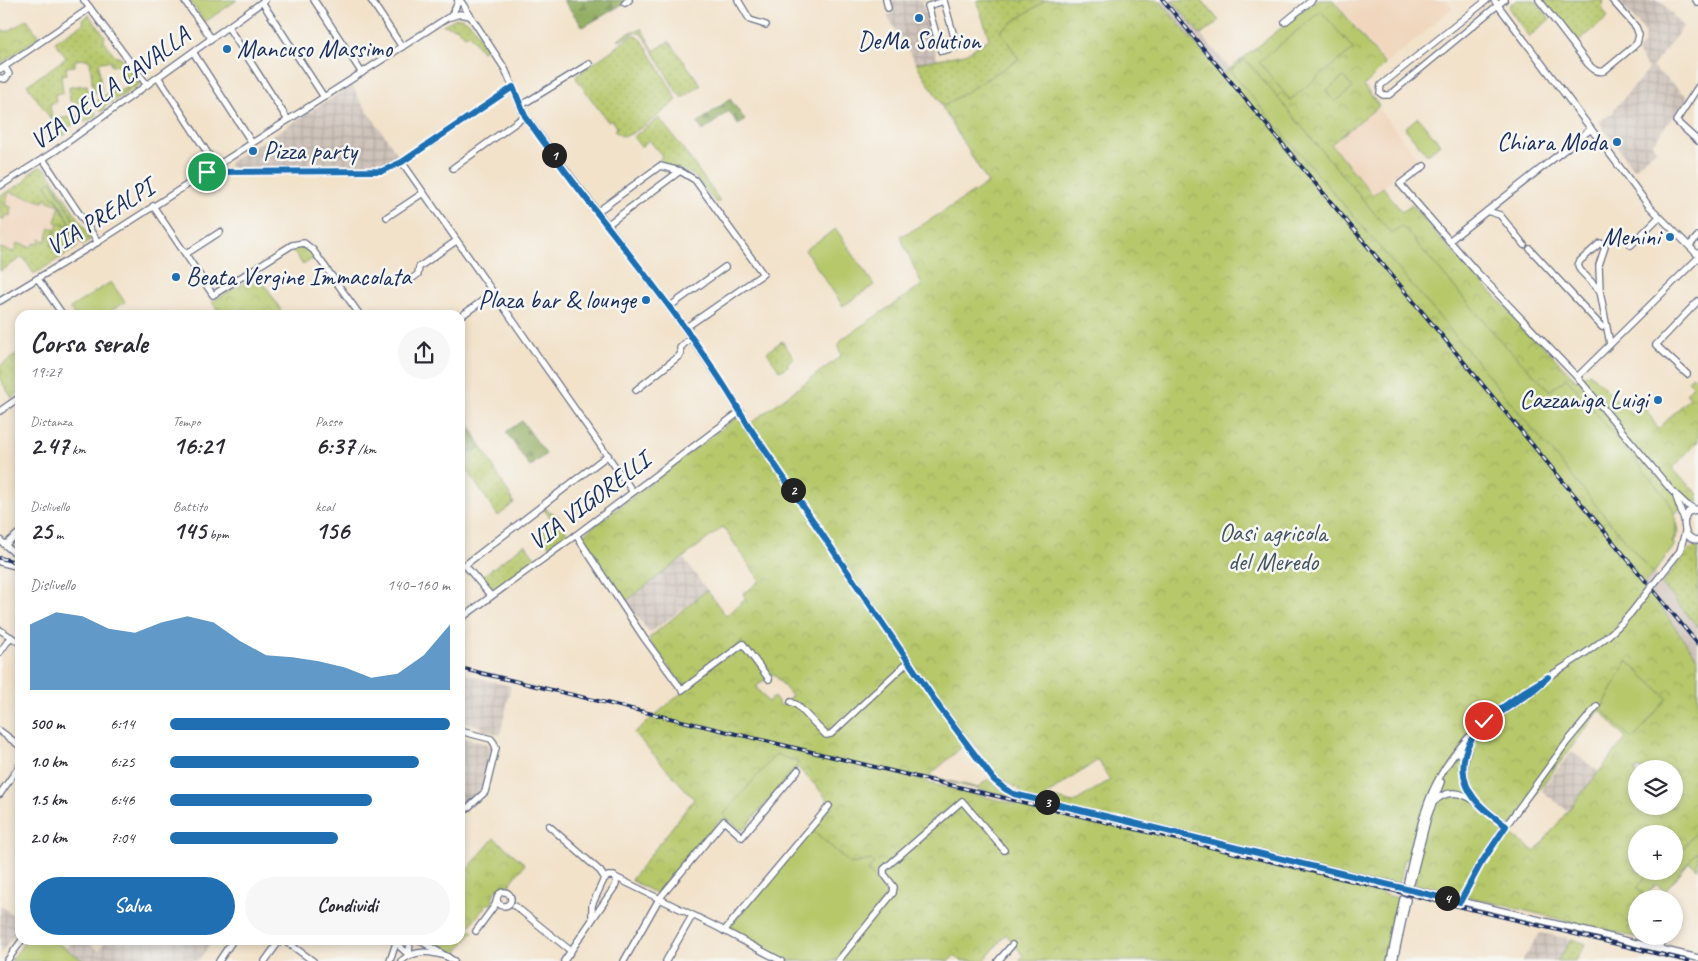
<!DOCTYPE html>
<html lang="it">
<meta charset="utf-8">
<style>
:root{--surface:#fff;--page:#f7f7f7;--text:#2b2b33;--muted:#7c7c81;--accent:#1f6fb2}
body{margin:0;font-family:Caveat,sans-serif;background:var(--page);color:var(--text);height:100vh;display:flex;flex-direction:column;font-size:19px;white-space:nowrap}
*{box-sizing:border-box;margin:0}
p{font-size:16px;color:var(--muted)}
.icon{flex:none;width:28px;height:28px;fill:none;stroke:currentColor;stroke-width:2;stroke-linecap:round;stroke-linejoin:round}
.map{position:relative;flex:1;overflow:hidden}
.sheet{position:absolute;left:15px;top:310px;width:450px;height:635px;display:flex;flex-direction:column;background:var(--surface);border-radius:15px;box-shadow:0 2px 8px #0003}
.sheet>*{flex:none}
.tools{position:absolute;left:1628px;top:760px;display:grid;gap:10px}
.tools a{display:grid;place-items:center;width:55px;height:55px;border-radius:50%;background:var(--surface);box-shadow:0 2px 8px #0003;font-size:25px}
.pin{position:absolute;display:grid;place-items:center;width:42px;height:42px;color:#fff;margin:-21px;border:2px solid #fff;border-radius:50%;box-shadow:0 1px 5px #0007}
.km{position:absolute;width:25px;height:25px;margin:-12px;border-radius:50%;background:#222;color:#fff;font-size:14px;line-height:25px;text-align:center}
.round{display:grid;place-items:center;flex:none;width:52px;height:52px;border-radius:26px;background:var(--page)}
.head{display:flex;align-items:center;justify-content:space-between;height:85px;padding:0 15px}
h1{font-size:28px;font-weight:700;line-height:38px}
.stats{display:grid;grid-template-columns:repeat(3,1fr);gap:8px;height:85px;padding:5px 15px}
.stats div{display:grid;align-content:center}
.stats b{font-size:25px;font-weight:700}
.stats small{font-size:14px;font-weight:400}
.stats p{font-size:14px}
.chart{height:140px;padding:10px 15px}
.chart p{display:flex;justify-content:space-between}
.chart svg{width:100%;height:90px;margin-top:5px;fill:var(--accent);opacity:.7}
.button{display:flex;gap:10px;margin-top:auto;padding:10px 15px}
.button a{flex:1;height:58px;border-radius:30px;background:var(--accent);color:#fff;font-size:20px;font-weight:700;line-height:58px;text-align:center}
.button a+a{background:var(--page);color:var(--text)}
ul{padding:0 15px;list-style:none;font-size:16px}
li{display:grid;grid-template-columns:80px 60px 1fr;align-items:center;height:38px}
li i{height:12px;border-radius:6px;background:var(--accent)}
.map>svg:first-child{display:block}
.built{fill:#f0d6bc}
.industrial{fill:url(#industrial-grid)}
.railway{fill:#cec2b9}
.grass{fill:url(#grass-dots);stroke:#687c64}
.forest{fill:url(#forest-firs);stroke:#566e5e}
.park{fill:url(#park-crowns);stroke:#687c64;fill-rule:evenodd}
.garden{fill:#b6c86b;stroke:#687c64}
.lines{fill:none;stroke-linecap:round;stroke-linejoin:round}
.minor-tunnel{stroke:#c7beb4;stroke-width:5.5;stroke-dasharray:5.5 3;stroke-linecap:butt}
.minor-casing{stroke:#666e84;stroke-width:8}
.minor{stroke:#fff;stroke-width:5.5}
.rail-casing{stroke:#1b2f5e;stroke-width:4}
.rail{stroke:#f6f6f2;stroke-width:2;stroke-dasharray:5.5;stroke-linecap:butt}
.minor-bridge-casing{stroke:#666e84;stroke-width:8;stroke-linecap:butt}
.minor-bridge{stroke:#fff;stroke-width:5.5}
.route-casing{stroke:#fff;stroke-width:10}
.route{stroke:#1f6fb2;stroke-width:6}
.poi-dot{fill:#1f6fb2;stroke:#f6f6f2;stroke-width:2}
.labels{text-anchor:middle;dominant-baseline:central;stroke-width:5;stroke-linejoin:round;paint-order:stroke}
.poi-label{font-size:25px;fill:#1b2f5e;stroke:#f6f6f2;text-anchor:end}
.street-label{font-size:25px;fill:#1b2f5e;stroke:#f6f6f2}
.park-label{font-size:25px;fill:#425561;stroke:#f6f6f2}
</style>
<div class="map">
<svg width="1698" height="961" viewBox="0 0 1698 961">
<defs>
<pattern id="industrial-grid" width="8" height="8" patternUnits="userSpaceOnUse" patternTransform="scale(1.25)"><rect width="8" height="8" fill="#cec2b9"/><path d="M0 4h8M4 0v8" fill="none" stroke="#b0a7a1"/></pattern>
<pattern id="grass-dots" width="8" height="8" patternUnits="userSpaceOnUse" patternTransform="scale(1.25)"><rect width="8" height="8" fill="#b6c86b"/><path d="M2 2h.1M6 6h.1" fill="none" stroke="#9cac5f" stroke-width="1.8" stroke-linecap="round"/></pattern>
<pattern id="forest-firs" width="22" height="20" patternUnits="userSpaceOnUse" patternTransform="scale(1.25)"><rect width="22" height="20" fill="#90ac5f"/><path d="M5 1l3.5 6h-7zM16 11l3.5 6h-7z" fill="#758c52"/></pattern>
<pattern id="park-crowns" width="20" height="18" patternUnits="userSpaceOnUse" patternTransform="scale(1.25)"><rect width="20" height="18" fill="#b6c86b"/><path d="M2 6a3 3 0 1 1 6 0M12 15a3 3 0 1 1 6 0" fill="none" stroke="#9cac5f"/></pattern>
</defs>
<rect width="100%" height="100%" fill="#f6f6f2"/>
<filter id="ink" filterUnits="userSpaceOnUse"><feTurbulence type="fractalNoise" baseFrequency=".02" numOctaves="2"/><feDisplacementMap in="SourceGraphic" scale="10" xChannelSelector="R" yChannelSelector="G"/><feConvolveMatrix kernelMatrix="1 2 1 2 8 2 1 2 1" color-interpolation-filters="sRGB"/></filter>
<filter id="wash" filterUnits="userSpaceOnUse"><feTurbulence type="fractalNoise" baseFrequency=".0096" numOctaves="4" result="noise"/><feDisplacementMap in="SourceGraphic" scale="20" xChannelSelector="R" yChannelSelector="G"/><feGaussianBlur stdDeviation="1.12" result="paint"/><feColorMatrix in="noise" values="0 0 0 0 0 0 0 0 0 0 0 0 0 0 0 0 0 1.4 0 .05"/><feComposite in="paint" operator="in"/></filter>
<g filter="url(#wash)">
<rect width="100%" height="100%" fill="#f2e2ca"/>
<!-- built -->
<g class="built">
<polygon points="1335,0 1446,0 1453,8 1386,64"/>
<polygon points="1377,107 1419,160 1373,195 1332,144"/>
<polygon points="39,167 46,169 90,236 89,241 34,274 23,257 0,271 0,195 26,181 28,175"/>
</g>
<!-- industrial -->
<g class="industrial">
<polygon points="890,0 925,0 922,2 937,59 916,63 887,16 892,14 894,11"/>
<polygon points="1618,0 1660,0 1683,27 1652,67 1688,97 1652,144 1656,150 1633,169 1599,122 1615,111 1614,109 1649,69 1636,51 1644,44 1645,32"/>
<polygon points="352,85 359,99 399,156 390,160 389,163 387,165 378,168 245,169 229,167 230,162"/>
<polygon points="683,558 707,590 650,633 626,602"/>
<polygon points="460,673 511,686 500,735 481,730 481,726 460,721"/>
<polygon points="460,737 488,744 491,749 482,789 460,809"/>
<polygon points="1627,738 1635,745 1578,819 1541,790 1572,751 1599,772"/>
<polygon points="0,905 20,920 20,927 0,954"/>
<polygon points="1540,933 1572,939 1557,961 1522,961"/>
<polygon points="73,940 83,940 99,950 106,940 213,940 198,961 84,961 66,949"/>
</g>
<!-- railway -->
<polygon class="railway" points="1159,0 1172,0 1468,351 1698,627 1698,659 1653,595"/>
<!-- grass -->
<g class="grass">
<polygon points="977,0 1044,0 1045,1 1019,59 943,107 916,63 965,54 989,39"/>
<polygon points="1172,0 1202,0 1219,21 1201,35"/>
<polygon points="1517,0 1535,0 1550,19 1529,37 1510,10 1510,5"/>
<polygon points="1543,0 1604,0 1602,9 1608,17 1577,43"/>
<polygon points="89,15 105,36 104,41 116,57 121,57 140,84 103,108 105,110 101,112 98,109 99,108 97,101 111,91 127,89 125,75 120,75 119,65 111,66 111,61 100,62 99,65 101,90 99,93 96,93 93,90 90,61 86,59 75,60 75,66 66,67 67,74 61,75 63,93 55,94 56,103 50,104 52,119 75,117 87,108 93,109 96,113 96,117 85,122 79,120 68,128 67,133 63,136 27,85 66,58 55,42 84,23 82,19"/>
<path d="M456 18C471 16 479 37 487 48L482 51 469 34 465 36 456 28 443 25Z"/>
<polygon points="641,28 654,51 669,41 701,85 684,97 681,97 676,91 648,42 641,34 636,32 620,41 618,39 633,31 640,30"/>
<path d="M635 35 642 40 666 80 677 100 675 102C666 109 634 136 624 136 619 136 617 133 614 130L617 127 612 120 608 122 576 78 577 75 632 36Z"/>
<polygon points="87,85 89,99 79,107 74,101 70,101 69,87"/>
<path d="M659 118 681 146 720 201 716 203 694 176C683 168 668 169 660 159L662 156 649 140 641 147 633 137Z"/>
<polygon points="39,167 46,169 90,236 89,241 83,245 80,241 84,238 52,181 46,185 54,198 55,197 78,238 78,240 71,238 69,236 72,227 55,222 60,205 48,201 45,198 43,202 9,192 5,205 11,207 10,216 5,215 4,219 0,218 0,196 26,181 28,175"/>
<polygon points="50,227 56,229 51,246 65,250 68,242 70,240 75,242 78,247 34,274 23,257 0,271 0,248 14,252 17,243 30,247 35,243 39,244 40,239 46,241"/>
<polygon points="304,246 310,250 324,269 314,258 303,265 292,249 274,260 273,259 292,247"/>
<polygon points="782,341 794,358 787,363 789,365 780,371 767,352"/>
<polygon points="20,352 20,392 12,398 0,379 0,366"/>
<polygon points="460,444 468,450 477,450 480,444 514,503 498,516 460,459"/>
<polygon points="543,508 558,516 568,535 567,538 552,549 540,534 554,523"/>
<polygon points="525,544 536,559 536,561 496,590 489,589 481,577"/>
<polygon points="1698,546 1698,627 1662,584 1688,550"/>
<polygon points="929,776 978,788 988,779 1002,790 1496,913 928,777"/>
<polygon points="1572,939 1586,944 1575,961 1557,961"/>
</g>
<!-- forest -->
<g class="forest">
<polygon points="563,0 622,0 625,3 583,27"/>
<polygon points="730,99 745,120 738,125 729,111 703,131 697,123"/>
<path d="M460 409 480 444C480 449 476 451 471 452L464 446 460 444Z"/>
<polygon points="522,421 546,454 530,467 506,432"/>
</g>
<!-- park -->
<g class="park">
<path d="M1044 0H1159L1222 75 1316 0H1333L1385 65 1364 86 1379 106 1331 144 1373 195 1383 187 1402 212 1412 205 1460 260 1576 380 1590 373 1632 415 1643 404 1658 429 1690 397 1686 394 1693 386 1688 381 1692 376 1698 381V441L1672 469 1698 494V506L1687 501 1675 514 1678 532 1673 543 1675 545 1644 584 1698 659V869L1689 862 1665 891 1656 884 1644 899H1636V910L1627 922 1633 927V929L1636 933V936H1640L1643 939 1415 884 1419 860 1408 858 1404 861 1399 885 1383 881 1380 893 1398 898 1384 961H1019L1023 955 1006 934 984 961H961L955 955 949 961H784L728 931V928L832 806 818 788 797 767 744 829H740L727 819 719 821 658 895 631 880 694 799 634 733 743 641 686 685 682 684 649 641V638L707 590 726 616 746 599 743 594 760 581 723 527 625 602 580 537 737 417 742 418 747 426 755 420 841 356 838 347 842 339 922 285 900 236 919 227 988 183 942 107 1019 59 1000 31 1044 1ZM773 673 792 696 781 706 774 697 768 702 756 687ZM1600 710 1626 738 1535 852 1511 834 1508 837 1505 834ZM971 739C985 758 997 781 1020 789L1016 804 927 783 929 776ZM1098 760 1110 780 1073 803 1045 796ZM1636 769H1674V806H1636ZM1636 834H1674V871H1636Z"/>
<polygon points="27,19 39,37 0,64 0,31 9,31"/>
<polygon points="258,274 284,315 221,315 212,302"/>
<path d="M494 838 525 864 507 888C497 886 491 893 493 903L491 905 488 903 468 928 473 931 455 955 430 940H460V878Z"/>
</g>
<!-- garden -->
<g class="garden">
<polygon points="189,0 237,0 205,22"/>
<polygon points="1321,11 1353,49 1290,100 1259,62"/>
<path d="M1245 59 1391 233 1402 226 1498 338 1550 391 1567 378 1668 500C1676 515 1679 527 1672 543L1675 545 1653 574 1468 351 1230 71Z"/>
<polygon points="1344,77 1353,88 1335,102 1326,91"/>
<polygon points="1418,117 1440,144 1427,155 1405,128"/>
<polygon points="51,181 84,238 80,241 72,227 65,251 51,246 58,223 72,226 56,197 53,198 46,184"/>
<polygon points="836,229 874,285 843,306 805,250"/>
<polygon points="111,282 125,302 104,315 74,315 70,308"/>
<polygon points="1627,661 1667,698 1633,740 1602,709"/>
<polygon points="776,754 799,763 744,829 740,829 723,815"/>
<polygon points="1698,829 1698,850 1665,891 1656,884 1646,896 1637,888 1650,871 1661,871 1663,873 1665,871 1674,871 1674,860"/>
<polygon points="812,830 851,864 871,860 874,863 867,872 881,881 888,894 834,961 788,961 729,930 729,928"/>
<polygon points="26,940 53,940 84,961 11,961"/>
</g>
</g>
<g filter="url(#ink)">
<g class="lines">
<!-- minor-tunnel -->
<g class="minor-tunnel">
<polyline points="1403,899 1407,884"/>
<polyline points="1407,900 1411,885"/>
</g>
<defs>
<g id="minor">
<polyline points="84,0 147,85"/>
<polyline points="184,0 211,38"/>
<polyline points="314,0 362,73"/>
<polyline points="371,0 402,47"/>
<polyline points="460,0 505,69 525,116 680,321 727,390 748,425 940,707 994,780 1009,792 1019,795 1698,958"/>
<polyline points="738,0 750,20 766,25"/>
<polyline points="886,0 888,8"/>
<polyline points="944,0 944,1 957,47 941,51 928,6 944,1"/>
<polyline points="1487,0 1381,85 1380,93 1383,95 1389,95 1504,0"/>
<polyline points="1494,0 1649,206 1698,255"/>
<path d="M1539 0 1588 64C1593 69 1597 73 1604 71L1633 47 1637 43 1639 35 1636 27 1612 0"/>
<polyline points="1696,0 1698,3"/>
<polyline points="262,2 324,97"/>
<polyline points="625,3 629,0"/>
<polyline points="451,16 456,7 458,0"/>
<polyline points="1285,22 1312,0"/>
<polyline points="228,27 288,120"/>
<polyline points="193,52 252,143"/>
<polyline points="0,69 6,69 9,74 5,79 0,78"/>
<polyline points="1,69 90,8"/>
<polyline points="158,77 216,166"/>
<polyline points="1698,87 1676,121 1698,141"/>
<polyline points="520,106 589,64"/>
<polyline points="43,159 98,242"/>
<polyline points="402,162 633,492"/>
<polyline points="1424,166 1400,184 1474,269 1577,377 1672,491 1687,505 1697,510"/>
<polyline points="453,168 525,116"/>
<polyline points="207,172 381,171 402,162 513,87"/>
<polyline points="0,186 55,151 265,0"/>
<polyline points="153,206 213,295 292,245 304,243 313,250 360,315"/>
<polyline points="1487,211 1500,215 1524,245"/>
<polyline points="597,212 660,166 680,171 695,180 763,274 685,328"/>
<polyline points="387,217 423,193"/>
<polyline points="607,225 680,171"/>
<polyline points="1449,241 1591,129"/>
<polyline points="1631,245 1659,217"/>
<polyline points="1689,246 1698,236"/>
<polyline points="1530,249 1602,327"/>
<polyline points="186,254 220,232"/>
<polyline points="413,278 418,274 419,267 456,241"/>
<polyline points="38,279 63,315"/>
<polyline points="1600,291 1580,270 1578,265 1580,261 1600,243 1603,244 1605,247 1599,265 1600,291 1610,344"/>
<polyline points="0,301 98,242 447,18 460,14 470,16"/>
<polyline points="669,307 725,267"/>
<polyline points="460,317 493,293"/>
<polyline points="1687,374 1656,345 1698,301"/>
<polyline points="1577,377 1698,258"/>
<polyline points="636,390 679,356 681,354 680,348 691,337"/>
<polyline points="0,411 20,397"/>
<polyline points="1676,497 1684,519"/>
<path d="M1696 510 1688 512C1681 522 1684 540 1698 540"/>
<polyline points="576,535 644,638 682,690 743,644 769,679"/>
<polyline points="0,540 5,545 20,532"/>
<polyline points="5,545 12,551 20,553"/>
<polyline points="1680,551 1685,532"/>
<polyline points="0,562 20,567"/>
<polyline points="491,596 465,565 608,455"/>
<polyline points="460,619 576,535 741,411"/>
<polyline points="0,630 20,643"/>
<polyline points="0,652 11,637"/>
<polyline points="791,702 797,705 826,735 831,734 909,661"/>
<polyline points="0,731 20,746"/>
<polyline points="460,731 491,739 494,743 496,748 485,792 460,815"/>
<path d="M1469 746C1462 766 1462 782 1475 800"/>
<polyline points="1460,754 1474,737 1492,720 1537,687"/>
<polyline points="0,794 20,765"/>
<path d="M1434 802C1458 777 1487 811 1505 826"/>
<polyline points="549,826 600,871 604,877 603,881"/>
<polyline points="615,877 719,928 781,961"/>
<path d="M1407 882C1414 853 1419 824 1430 797 1449 751 1484 717 1526 691 1561 668 1602 647 1630 614"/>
<polyline points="1411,883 1428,816 1441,782"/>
<circle cx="504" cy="899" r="7"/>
<polyline points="1460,902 1480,865 1497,838 1567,742 1597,706"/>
<polyline points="515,906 571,951"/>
<polyline points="1674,928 1677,924"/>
<polyline points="476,931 495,905 497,899"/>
<polyline points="724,931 829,806"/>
<polyline points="284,940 313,961"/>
<polyline points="397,940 400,947 409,955 410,940"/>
<polyline points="419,940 454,961"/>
<polyline points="1658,948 1667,936"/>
<polyline points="7,961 22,940"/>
<polyline points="219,961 233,940"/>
<polyline points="265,961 280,940"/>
<polyline points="390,961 397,940"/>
<path d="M401 961C416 949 431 951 448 957"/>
<polyline points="564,961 616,885 616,880 614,876 608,876 604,879 592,905 592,919"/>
<polyline points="624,961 659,899 724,821 742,837 798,770"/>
<polyline points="666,961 692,916"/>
<polyline points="838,961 893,893 894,887 884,874 884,869 962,801 1004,850"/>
<polyline points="998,961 1012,945"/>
<polyline points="1390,961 1403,899"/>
<polyline points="1394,961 1407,900"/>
</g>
</defs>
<!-- minor casing -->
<use href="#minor" class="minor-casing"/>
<!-- minor -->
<use href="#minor" class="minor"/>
<defs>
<g id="rail">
<polyline points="1163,0 1698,644"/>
<polyline points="0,558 20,563"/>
<polyline points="460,668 1688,961"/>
</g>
</defs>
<!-- rail casing -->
<use href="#rail" class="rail-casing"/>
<!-- rail -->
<use href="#rail" class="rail"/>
<defs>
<polyline id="minor-bridge" points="1630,614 1680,551"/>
</defs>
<!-- minor-bridge casing -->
<use href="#minor-bridge" class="minor-bridge-casing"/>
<!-- minor-bridge -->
<use href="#minor-bridge" class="minor-bridge"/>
</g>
</g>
<g class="lines" filter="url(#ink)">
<defs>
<path id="route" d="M207 172 382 171 402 162 513 87 525 116C597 220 685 314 748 425L940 708 994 780 1005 789 1014 794 1460 902 1480 865 1506 826C1495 818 1482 809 1474 798 1461 782 1460 758 1471 740 1482 722 1514 704 1531 692 1537 688 1543 682 1548 677L1525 691 1484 721"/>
</defs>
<!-- route casing -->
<use href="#route" class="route-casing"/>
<!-- route -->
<use href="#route" class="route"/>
</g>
<!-- markers -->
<g class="poi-dot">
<circle cx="919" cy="18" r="5"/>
<circle cx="227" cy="49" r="5"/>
<circle cx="1617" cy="142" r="5"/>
<circle cx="253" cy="151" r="5"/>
<circle cx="1670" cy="237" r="5"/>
<circle cx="176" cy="277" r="5"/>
<circle cx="646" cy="300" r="5"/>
<circle cx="1658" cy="400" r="5"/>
</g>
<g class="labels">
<!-- poi labels -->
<g class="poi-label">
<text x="919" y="41" text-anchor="middle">DeMa Solution</text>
<text x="237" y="49" text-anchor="start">Mancuso Massimo</text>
<text x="1607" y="142">Chiara Moda</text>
<text x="263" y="151" text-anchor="start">Pizza party</text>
<text x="1660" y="237">Menini</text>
<text x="186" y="277" text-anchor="start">Beata Vergine Immacolata</text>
<text x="636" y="300">Plaza bar &amp; lounge</text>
<text x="1648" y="400">Cazzaniga Luigi</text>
</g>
<!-- street labels -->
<g class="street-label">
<text transform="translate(110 88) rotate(-36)">VIA DELLA CAVALLA</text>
<text transform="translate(100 217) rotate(-32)">VIA PREALPI</text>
<text transform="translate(589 501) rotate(-37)">VIA VIGORELLI</text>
</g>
<!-- park labels -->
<g class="park-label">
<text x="1273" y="533">Oasi agricola<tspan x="1273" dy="29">del Meredo</tspan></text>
</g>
</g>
</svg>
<div class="tools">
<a><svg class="icon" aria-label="layers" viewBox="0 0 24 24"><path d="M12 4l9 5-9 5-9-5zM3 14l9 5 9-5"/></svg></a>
<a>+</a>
<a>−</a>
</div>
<div class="pin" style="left:207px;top:172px;background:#1e9e55"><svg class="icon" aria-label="arrive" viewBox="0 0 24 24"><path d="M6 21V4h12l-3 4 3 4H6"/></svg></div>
<div class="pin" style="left:1484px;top:721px;background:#d93025"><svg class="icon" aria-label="check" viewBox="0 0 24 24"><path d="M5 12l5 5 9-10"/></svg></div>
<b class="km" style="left:554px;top:155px">1</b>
<b class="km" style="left:793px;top:490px">2</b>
<b class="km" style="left:1047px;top:802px">3</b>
<b class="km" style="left:1447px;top:898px">4</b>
<section class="sheet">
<div class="head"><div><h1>Corsa serale</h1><p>19:27</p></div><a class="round"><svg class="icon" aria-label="share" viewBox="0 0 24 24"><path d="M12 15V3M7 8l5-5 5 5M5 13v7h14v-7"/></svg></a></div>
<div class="stats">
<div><p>Distanza</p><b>2.47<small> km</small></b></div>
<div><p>Tempo</p><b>16:21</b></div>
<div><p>Passo</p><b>6:37<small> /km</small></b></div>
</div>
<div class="stats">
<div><p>Dislivello</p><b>25<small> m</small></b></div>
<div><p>Battito</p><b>145<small> bpm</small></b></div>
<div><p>kcal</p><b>156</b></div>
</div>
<div class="chart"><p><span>Dislivello</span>140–160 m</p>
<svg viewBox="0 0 160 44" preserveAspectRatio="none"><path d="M0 44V12L10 6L20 8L30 14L40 16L50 11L60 8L70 11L80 20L90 27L100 28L110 30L120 33L130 38L140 36L150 27L160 12V44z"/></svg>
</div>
<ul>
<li><b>500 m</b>6:14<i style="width:100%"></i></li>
<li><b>1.0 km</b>6:25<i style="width:89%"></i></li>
<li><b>1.5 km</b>6:46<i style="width:72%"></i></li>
<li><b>2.0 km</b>7:04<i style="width:60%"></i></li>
</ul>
<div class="button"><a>Salva</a><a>Condividi</a></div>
</section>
</div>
